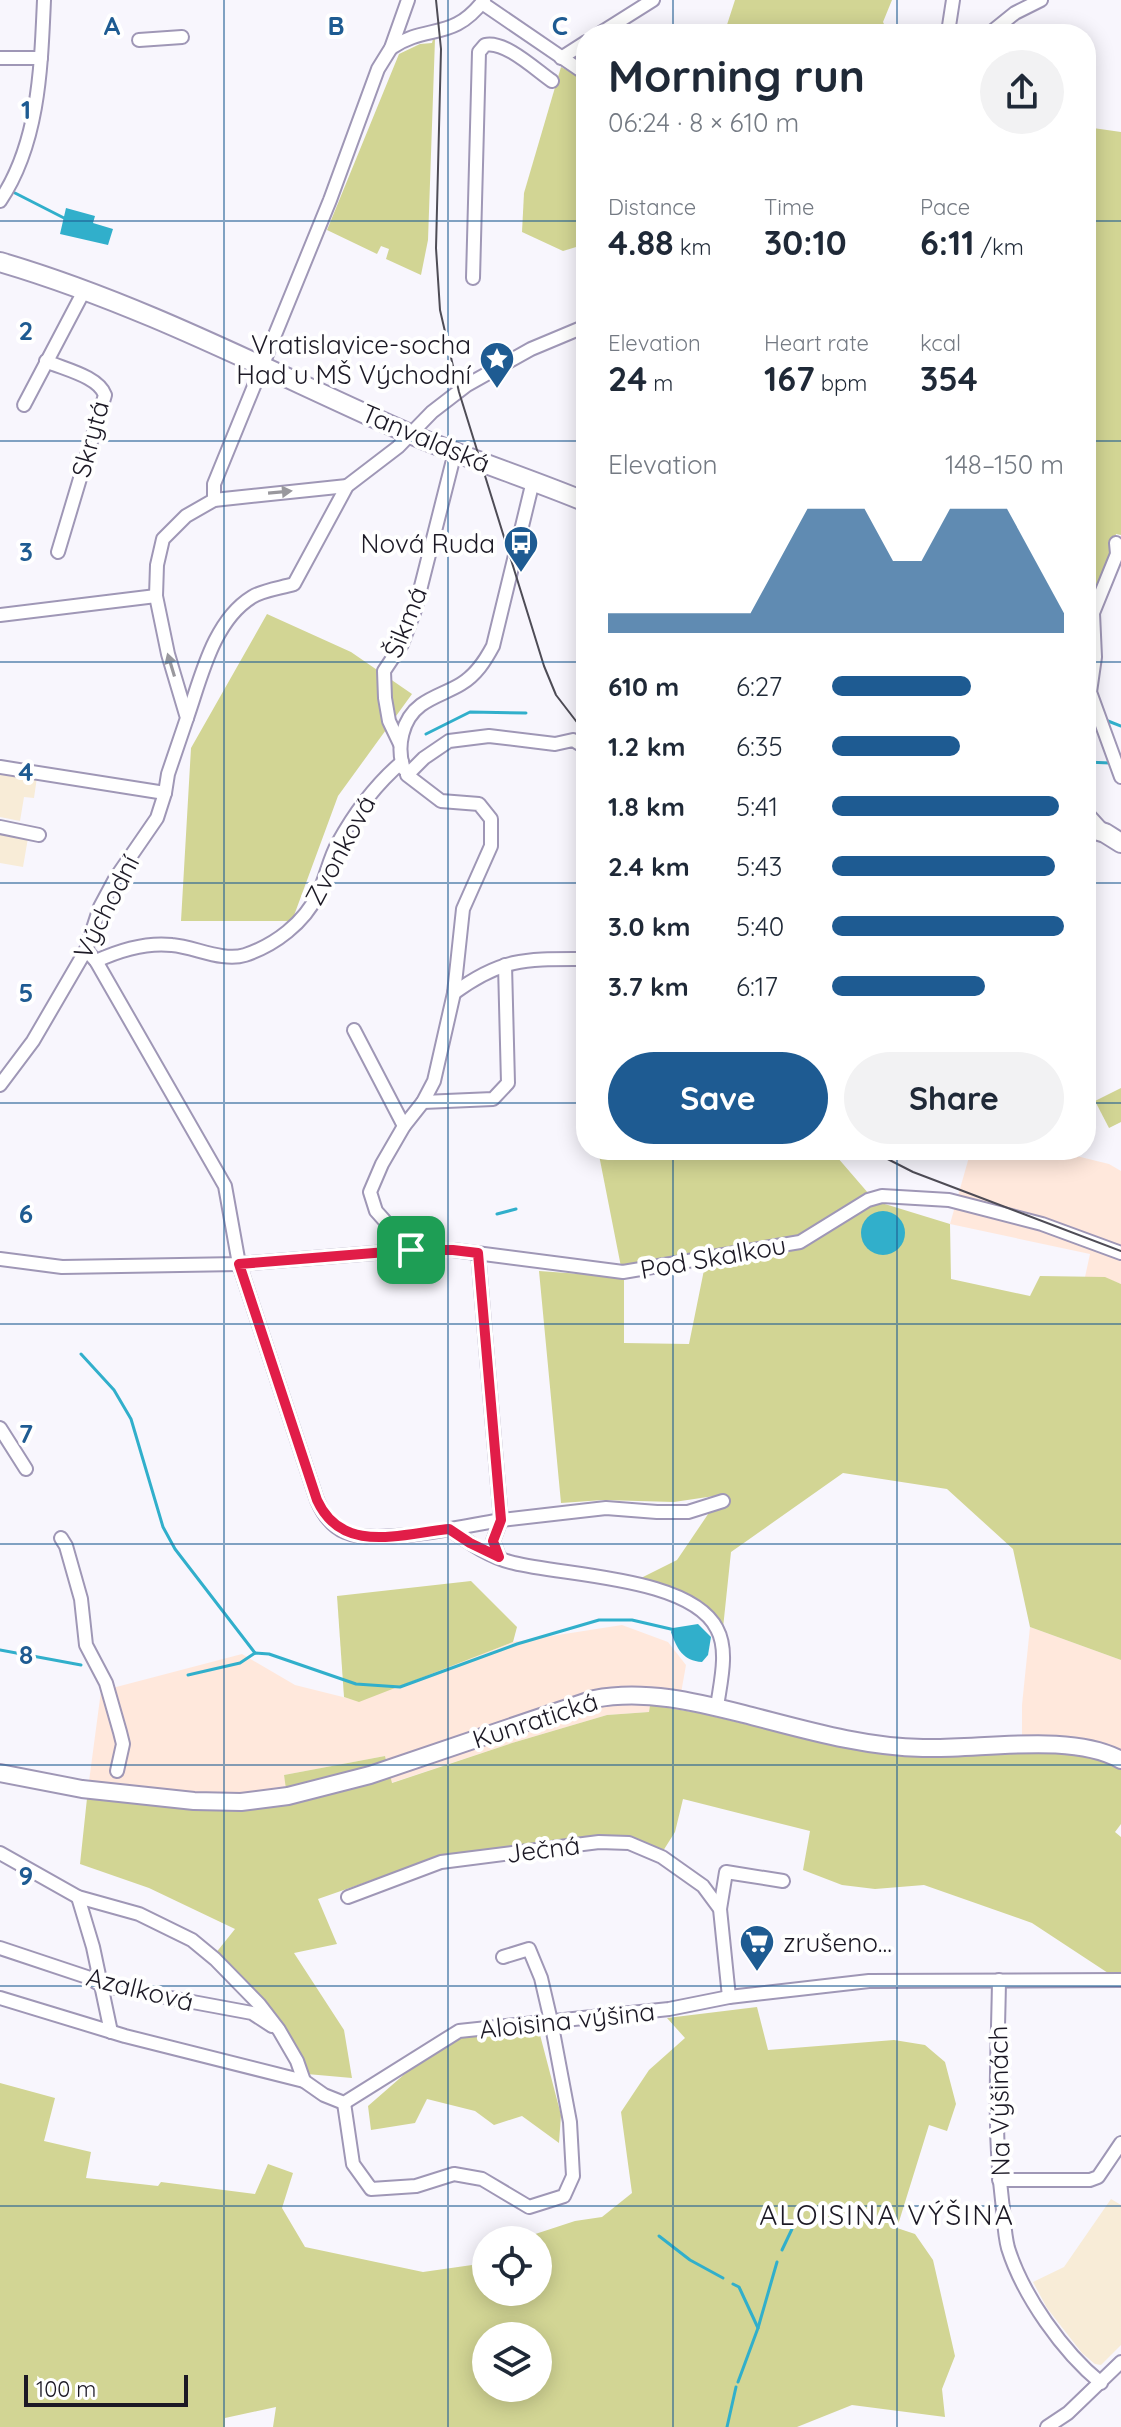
<!DOCTYPE html>
<meta charset="utf-8">
<style>
:root{--surface:#fff;--page:#f2f2f3;--text:#1f2937;--muted:#747a83;--accent:#1e5b92}
body{margin:0;font-family:Quicksand,sans-serif;background:var(--page);color:var(--text);height:100vh;display:flex;flex-direction:column;font-size:30px;white-space:nowrap}
*{box-sizing:border-box;margin:0}
p{font-size:26px;color:var(--muted)}
.icon{flex:none;width:44px;height:44px;fill:none;stroke:currentColor;stroke-width:2;stroke-linecap:round;stroke-linejoin:round}
.map{position:relative;flex:1;overflow:hidden}
.details{position:absolute;left:576px;top:24px;width:520px;height:1136px;display:flex;flex-direction:column;background:var(--surface);border-radius:32px;box-shadow:0 4px 20px #0003}
.details>*{flex:none}
.buttons{position:absolute;left:472px;top:2226px;display:grid;gap:16px}
.buttons a{display:grid;place-items:center;width:80px;height:80px;border-radius:50%;background:var(--surface);box-shadow:0 4px 20px #0003;font-size:40px}
.scale{position:absolute;left:24px;bottom:20px;width:164px;box-sizing:border-box;padding-left:8px;border:4px solid #1c1925;border-top:0;font-size:22px;line-height:28px;white-space:nowrap;color:#1c1925;-webkit-text-stroke:6px #fff;paint-order:stroke}
.pin{position:absolute;display:grid;place-items:center;width:68px;height:68px;color:#fff;margin:-34px;border-radius:16px;box-shadow:0 4px 12px #0006}
.round{display:grid;place-items:center;flex:none;width:84px;height:84px;border-radius:42px;background:var(--page)}
.overview{display:flex;align-items:center;justify-content:space-between;height:136px;padding:0 32px}
h1{font-size:44px;font-weight:700;line-height:60px}
.metrics{display:grid;grid-template-columns:repeat(3,1fr);gap:12px;height:136px;padding:8px 32px}
.metrics div{display:grid;align-content:center}
.metrics b{font-size:34px;font-weight:700}
.metrics small{font-size:22px;font-weight:400}
.metrics p{font-size:22px}
.chart{height:224px;padding:16px 32px}
.chart p{display:flex;justify-content:space-between}
.chart svg{width:100%;height:144px;margin-top:8px;fill:var(--accent);opacity:.7}
.cta{display:flex;gap:16px;margin-top:auto;padding:16px 32px}
.cta a{flex:1;height:92px;border-radius:48px;background:var(--accent);color:#fff;font-size:32px;font-weight:700;line-height:92px;text-align:center}
.cta a+a{background:var(--page);color:var(--text)}
ul{padding:0 32px;list-style:none;font-size:26px}
li{display:grid;grid-template-columns:128px 96px 1fr;align-items:center;height:60px}
li i{height:20px;border-radius:10px;background:var(--accent)}
.map>svg:first-child{display:block}
.industrial{fill:#ffe8dc}
.education{fill:#f8ecd7}
.green{fill:#d2d594;fill-rule:evenodd}
.water{fill:#31afcb}
.lines{fill:none;stroke-linecap:round;stroke-linejoin:round}
.stream{stroke:#31afcb;stroke-width:3}
.minor-casing{stroke:#9f97b6;stroke-width:16}
.tertiary-casing{stroke:#9f97b6;stroke-width:20}
.secondary-casing{stroke:#9f97b6;stroke-width:22}
.minor{stroke:#fff;stroke-width:12}
.tertiary{stroke:#fff;stroke-width:16}
.secondary{stroke:#fff;stroke-width:18}
.tram{stroke:#4e4c56;stroke-width:2}
.oneway{fill:#99989d}
.route-casing{stroke:#fff;stroke-width:16}
.route{stroke:#e11d48;stroke-width:10}
.grid{fill:none;stroke:#1e5b92;stroke-width:2;stroke-opacity:0.55}
.labels{text-anchor:middle;dominant-baseline:central;stroke-width:8;stroke-linejoin:round;paint-order:stroke}
.poi-label{font-size:26px;fill:#1c1925;stroke:#fff;text-anchor:end}
.street-label{font-size:26px;fill:#1c1925;stroke:#fff}
.neighbourhood-label{font-size:28px;letter-spacing:2px;fill:#1c1925;stroke:#fff}
.grid-label{font-size:26px;text-anchor:middle;font-weight:bold;fill:#1e5b92;stroke:#fff;stroke-width:8;stroke-linejoin:round;paint-order:stroke}
</style>
<div class="map">
<svg width="1121" height="2427" viewBox="0 0 1121 2427">
<rect width="100%" height="100%" fill="#f8f6fd"/>
<!-- industrial -->
<g class="industrial">
<polygon points="971,1150 1052,1150 1109,1164 1121,1171 1121,1284 1105,1278 1085,1277 1090,1254 950,1224"/>
<polygon points="622,1625 668,1642 686,1665 678,1710 650,1705 649,1712 607,1715 512,1743 391,1783 385,1756 284,1775 288,1796 241,1802 88,1789 101,1691 242,1654 295,1685 359,1701 513,1642"/>
<polygon points="1030,1627 1121,1660 1121,1760 1022,1745 1022,1705"/>
</g>
<!-- education -->
<g class="education">
<polygon points="0,772 37,777 34,798 24,797 20,821 0,817"/>
<polygon points="0,833 28,838 23,867 0,863"/>
<polygon points="1111,2199 1121,2205 1121,2345 1101,2365 1095,2364 1082,2353 1047,2308 1033,2282 1064,2267"/>
</g>
<!-- green -->
<g class="green">
<polygon points="735,0 892,0 883,22 889,34 724,34"/>
<polygon points="433,39 435,39 428,240 421,275 386,259 389,249 381,246 377,254 327,230 399,54 420,44 432,43"/>
<polygon points="561,67 586,80 586,244 563,251 522,232 524,193"/>
<polygon points="1086,127 1121,132 1121,535 1116,534 1086,651"/>
<polygon points="267,614 351,652 412,694 338,796 292,921 181,921 191,748"/>
<polygon points="1121,1088 1121,1122 1109,1128 1095,1101"/>
<path d="M598 1150H831L875 1201 950 1224 951 1279 1030 1296 1040 1276 1105 1277 1121 1284V1660L1030 1627 1013 1549 947 1489 843 1473 731 1552 723 1628C699 1596 674 1591 637 1580L677 1560 721 1495 674 1502 603 1500 561 1503 539 1271 623 1277ZM705 1265 689 1344 624 1343V1277Z"/>
<polygon points="471,1581 517,1627 513,1642 359,1702 344,1697 337,1596"/>
<polygon points="650,1705 699,1713 820,1742 824,1734 879,1746 1022,1745 1121,1760 1121,1824 1115,1832 1121,1837 1121,1973 1108,1973 1032,1923 924,1885 875,1889 842,1885 803,1870 810,1831 683,1799 675,1832 663,1851 622,1839 595,1839 438,1857 318,1899 337,1944 294,1953 344,2030 352,2078 307,2074 215,1954 235,1929 149,1888 80,1864 88,1789 194,1801 287,1796 284,1775 385,1756 392,1783 512,1743 607,1715 649,1712"/>
<path d="M757 2007 768 2050 894 2040 925 2045 945 2062 956 2104 947 2131 929 2125 897 2228 915 2234 933 2260 955 2356 942 2389 945 2417 852 2405 797 2427H273L276 2407 225 2418V2427H0V2083L55 2098 44 2141 91 2152 86 2178 158 2186 161 2182 255 2194 268 2164 293 2173 282 2208 305 2247 423 2272 486 2263V2292H538V2240H517L575 2221 602 2217 632 2193 621 2112 649 2070 685 2038 667 2018ZM486 2336H538V2388H486Z"/>
<polygon points="539,2031 561,2115 559,2143 522,2116 494,2125 475,2111 427,2099 415,2123 371,2130 368,2106 407,2072 460,2038"/>
</g>
<!-- water -->
<g class="water">
<polygon points="66,208 95,216 93,223 113,229 108,245 60,234"/>
<circle cx="883" cy="1233" r="22"/>
<path d="M698 1624 711 1637 708 1655 702 1662C683 1661 677 1649 671 1632L673 1628Z"/>
</g>
<g class="lines">
<!-- stream -->
<g class="stream">
<polyline points="15,193 64,218"/>
<polyline points="1108,721 1121,726"/>
<polyline points="426,734 470,712 526,713"/>
<polyline points="1086,762 1110,763"/>
<polyline points="497,1214 516,1209"/>
<polyline points="81,1354 114,1390 131,1419 163,1527 175,1549 255,1653"/>
<polyline points="0,1650 81,1665"/>
<polyline points="188,1675 240,1663 255,1653 269,1654 356,1684 400,1687 517,1644 599,1620 632,1620 675,1630"/>
<polyline points="659,2236 690,2260 723,2278"/>
<polyline points="782,2250 792,2229"/>
<polyline points="733,2284 739,2287 758,2328"/>
<polyline points="738,2382 758,2328 777,2262"/>
<polyline points="727,2427 736,2387"/>
</g>
<defs>
<g id="minor">
<polyline points="482,3 586,74"/>
<polyline points="599,34 653,0"/>
<polyline points="952,34 949,26 953,0"/>
<polyline points="989,34 1015,13 1041,0"/>
<polyline points="139,40 182,37"/>
<path d="M391 48C428 23 452 42 484 0"/>
<polyline points="0,58 41,58"/>
<polyline points="561,58 586,42"/>
<path d="M0 201C39 143 41 68 44 0"/>
<path d="M473 278 479 52 485 45C505 40 537 71 552 81"/>
<path d="M46 361C63 369 98 376 105 395L58 552"/>
<polyline points="24,405 85,289"/>
<polyline points="214,500 214,484 330,200 378,69 391,48 408,0"/>
<polyline points="1116,543 1117,554 1093,613 1095,657 1090,692 1121,777"/>
<polyline points="0,615 156,596"/>
<path d="M187 718C201 678 213 621 252 597 263 590 281 588 294 584L347 486 398 447 432 412 467 385 531 349 586 326"/>
<polyline points="400,744 389,721 385,698 384,671 402,644 415,610 455,452"/>
<polyline points="0,767 165,793"/>
<path d="M404 769C396 747 402 719 421 705 433 696 448 692 461 684 476 675 485 661 493 646L533 481"/>
<polyline points="1086,812 1105,833"/>
<polyline points="0,827 39,835"/>
<path d="M86 950 96 961 225 1186 239 1264 317 1500C323 1514 331 1526 345 1532 376 1546 466 1526 501 1520L478 1253"/>
<path d="M96 961C120 950 146 942 172 945 195 947 223 962 245 955 275 945 304 923 318 894 326 878 329 859 338 843 355 812 375 785 402 762"/>
<path d="M454 993C503 957 527 959 586 959"/>
<polyline points="354,1030 404,1126"/>
<polyline points="0,1085 33,1041 86,950 100,907 115,879 157,818 165,793 168,774 187,718 168,654 156,596 157,565 163,539 186,516 214,500 347,486"/>
<polyline points="423,1102 493,1099 508,1083 505,965"/>
<polyline points="411,1250 376,1211 370,1192 382,1164 404,1126 423,1102 434,1081 454,993 463,909 491,846 491,819 479,804 441,801 407,775 424,758 449,741 489,736 555,744 573,740 586,748"/>
<polyline points="0,1259 62,1267 239,1264 411,1250 453,1250 623,1272 800,1242 868,1200 882,1196 949,1200 1042,1224 1121,1253"/>
<polyline points="0,1428 26,1469"/>
<path d="M449 1529C468 1542 491 1558 514 1563 566 1576 691 1577 717 1629 729 1651 720 1684 717 1707"/>
<polyline points="61,1538 66,1546 81,1599 86,1645 106,1683 120,1732 123,1744 117,1771"/>
<polyline points="499,1557 493,1541 501,1520 606,1508 657,1512 688,1512 723,1501"/>
<polyline points="0,1853 78,1897 139,1914 192,1940 215,1959 259,2004 279,2030 297,2061 304,2081"/>
<polyline points="78,1897 93,1947 111,2032"/>
<polyline points="348,1897 441,1862 599,1842 629,1843 662,1857 703,1886 720,1909 729,1997"/>
<polyline points="720,1909 726,1872 783,1881"/>
<polyline points="0,1948 87,1977 101,1985 252,2013 272,2026"/>
<path d="M999 1980C998 2053 993 2127 1002 2200 1004 2216 1004 2233 1008 2248 1023 2296 1063 2352 1101 2383"/>
<polyline points="0,1998 125,2036 304,2081 324,2095 344,2103 459,2031 669,2009 729,1997 869,1981 1121,1980"/>
<polyline points="344,2103 353,2164 371,2189 416,2186 454,2174 482,2179 529,2207 564,2196 573,2176 570,2122 551,2021 541,1978 529,1949 503,1957"/>
<polyline points="999,2180 1090,2180 1098,2177 1121,2143"/>
<polyline points="1047,2427 1068,2413 1121,2362"/>
</g>
<path id="tertiary" d="M0 1773 82 1789 194 1801 241 1802 288 1796 370 1775 594 1699C644 1689 696 1702 744 1714 803 1729 862 1747 923 1748 980 1750 1071 1732 1121 1760"/>
<g id="secondary">
<path d="M0 262C143 304 274 374 410 434 468 459 528 478 586 502"/>
<polyline points="1086,827 1105,833 1121,843"/>
</g>
</defs>
<!-- minor casing -->
<use href="#minor" class="minor-casing"/>
<!-- tertiary casing -->
<use href="#tertiary" class="tertiary-casing"/>
<!-- secondary casing -->
<use href="#secondary" class="secondary-casing"/>
<!-- minor -->
<use href="#minor" class="minor"/>
<!-- tertiary -->
<use href="#tertiary" class="tertiary"/>
<!-- secondary -->
<use href="#secondary" class="secondary"/>
<!-- tram -->
<g class="tram">
<polyline points="436,0 441,49 436,248 440,310 459,392 544,666 556,695 586,734"/>
<polyline points="870,1150 913,1172 1121,1251"/>
</g>
</g>
<!-- one-way arrows -->
<defs><path id="oneway-solid" d="M-6-.8H1V-3.2L6.5 0L1 3.2V.8H-6Z" transform="scale(2)"/></defs>
<g class="oneway">
<use href="#oneway-solid" transform="translate(280 492) rotate(-5)"/>
<use href="#oneway-solid" transform="translate(171 665) rotate(-107)"/>
</g>
<g class="lines">
<defs>
<path id="route" d="M411 1250H453L478 1253 501 1520 493 1541 499 1557 470 1543 449 1529C400 1534 342 1555 317 1500L239 1264Z"/>
</defs>
<!-- route casing -->
<use href="#route" class="route-casing"/>
<!-- route -->
<use href="#route" class="route"/>
</g>
<!-- grid -->
<path class="grid" d="M224 0V2427M448 0V2427M673 0V34M897 0V34M0 221H586M1086 221H1121M0 441H586M1086 441H1121M0 662H586M1086 662H1121M0 883H586M1086 883H1121M0 1103H586M1086 1103H1121M673 1150V2427M897 1150V2427M0 1324H1121M0 1544H1121M0 1765H1121M0 1986H1121M0 2206H1121"/>
<!-- icons -->
<defs>
<symbol id="sight-pin" viewBox="-11 -11 22 30"><path d="M0 17L-7.5 6A9.5 9.5 0 1 1 7.5 6Z" fill="#1e5b92" stroke="#fff"/><path d="M0-6L1.8-2.2L6-1.7L2.9 1.2L3.7 5.4L0 3.3L-3.7 5.4L-2.9 1.2L-6-1.7L-1.8-2.2Z" fill="#fff"/></symbol>
<symbol id="bus-pin" viewBox="-11 -11 22 30"><path d="M0 17L-7.5 6A9.5 9.5 0 1 1 7.5 6Z" fill="#1e5b92" stroke="#fff"/><path d="M-5-6H5V4H4V6H2V4H-2V6H-4V4H-5ZM-3.5-4V0h7V-4ZM-3.5 1.2v1.5H-2V1.2ZM2 1.2v1.5H3.5V1.2Z" fill="#fff"/></symbol>
<symbol id="supermarket-pin" viewBox="-11 -11 22 30"><path d="M0 17L-7.5 6A9.5 9.5 0 1 1 7.5 6Z" fill="#1e5b92" stroke="#fff"/><path d="M-6-5.5h2.5l.6 2H6L4.5 2H-2.5L-4.4-4H-6ZM-1.5 3.2a1.3 1.3 0 1 0 .1 0ZM3 3.2a1.3 1.3 0 1 0 .1 0Z" fill="#fff"/></symbol>
</defs>
<g fill-rule="evenodd">
<use href="#sight-pin" x="477" y="339" width="40" height="54"/>
<use href="#bus-pin" x="501" y="523" width="40" height="54"/>
<use href="#supermarket-pin" x="737" y="1922" width="40" height="54"/>
</g>
<g class="labels">
<!-- poi labels -->
<g class="poi-label">
<text x="471" y="344">Vratislavice-socha<tspan x="471" dy="30">Had u MŠ Východní</tspan></text>
<text x="495" y="543">Nová Ruda</text>
<text x="783" y="1942" text-anchor="start">zrušeno...</text>
</g>
<!-- street labels -->
<g class="street-label">
<text transform="translate(426 438) rotate(23)">Tanvaldská</text>
<text transform="translate(90 439) rotate(-75)">Skrytá</text>
<text transform="translate(405 622) rotate(-68)">Šikmá</text>
<text transform="translate(340 850) rotate(-62)">Zvonková</text>
<text transform="translate(106 907) rotate(-63)">Východní</text>
<text transform="translate(713 1257) rotate(-10)">Pod Skalkou</text>
<text transform="translate(535 1720) rotate(-18)">Kunratická</text>
<text transform="translate(543 1849) rotate(-7)">Ječná</text>
<text transform="translate(140 1989) rotate(14)">Azalková</text>
<text transform="translate(567 2020) rotate(-6)">Aloisina výšina</text>
<text transform="translate(999 2101) rotate(-91)">Na Výšinách</text>
</g>
<!-- neighbourhood labels -->
<g class="neighbourhood-label">
<text x="887" y="2214">ALOISINA VÝŠINA</text>
</g>
</g>
<g class="grid-label">
<text x="112" y="35">A</text>
<text x="336" y="35">B</text>
<text x="560" y="35">C</text>
<text x="26" y="119">1</text>
<text x="26" y="340">2</text>
<text x="26" y="561">3</text>
<text x="26" y="781">4</text>
<text x="26" y="1002">5</text>
<text x="26" y="1223">6</text>
<text x="26" y="1443">7</text>
<text x="26" y="1664">8</text>
<text x="26" y="1885">9</text>
</g>
</svg>
<div class="buttons">
<a><svg class="icon" aria-label="locate" viewBox="0 0 24 24"><circle cx="12" cy="12" r="6"/><path d="M12 2v4M12 18v4M2 12h4M18 12h4"/></svg></a>
<a><svg class="icon" aria-label="layers" viewBox="0 0 24 24"><path d="M12 4l9 5-9 5-9-5zM3 14l9 5 9-5"/></svg></a>
</div>
<div class="scale">100 m</div>
<div class="pin" style="left:411px;top:1250px;background:#1e9e55"><svg class="icon" aria-label="arrive" viewBox="0 0 24 24"><path d="M6 21V4h12l-3 4 3 4H6"/></svg></div>
<section class="details">
<div class="overview"><div><h1>Morning run</h1><p>06:24 · 8 × 610 m</p></div><a class="round"><svg class="icon" aria-label="share" viewBox="0 0 24 24"><path d="M12 15V3M7 8l5-5 5 5M5 13v7h14v-7"/></svg></a></div>
<div class="metrics">
<div><p>Distance</p><b>4.88<small> km</small></b></div>
<div><p>Time</p><b>30:10</b></div>
<div><p>Pace</p><b>6:11<small> /km</small></b></div>
</div>
<div class="metrics">
<div><p>Elevation</p><b>24<small> m</small></b></div>
<div><p>Heart rate</p><b>167<small> bpm</small></b></div>
<div><p>kcal</p><b>354</b></div>
</div>
<div class="chart"><p><span>Elevation</span>148–150 m</p>
<svg viewBox="0 0 160 44" preserveAspectRatio="none"><path d="M0 44V38L10 38L20 38L30 38L40 38L50 38L60 22L70 6L80 6L90 6L100 22L110 22L120 6L130 6L140 6L150 22L160 38V44z"/></svg>
</div>
<ul>
<li><b>610 m</b>6:27<i style="width:60%"></i></li>
<li><b>1.2 km</b>6:35<i style="width:55%"></i></li>
<li><b>1.8 km</b>5:41<i style="width:98%"></i></li>
<li><b>2.4 km</b>5:43<i style="width:96%"></i></li>
<li><b>3.0 km</b>5:40<i style="width:100%"></i></li>
<li><b>3.7 km</b>6:17<i style="width:66%"></i></li>
</ul>
<div class="cta"><a>Save</a><a>Share</a></div>
</section>
</div>
